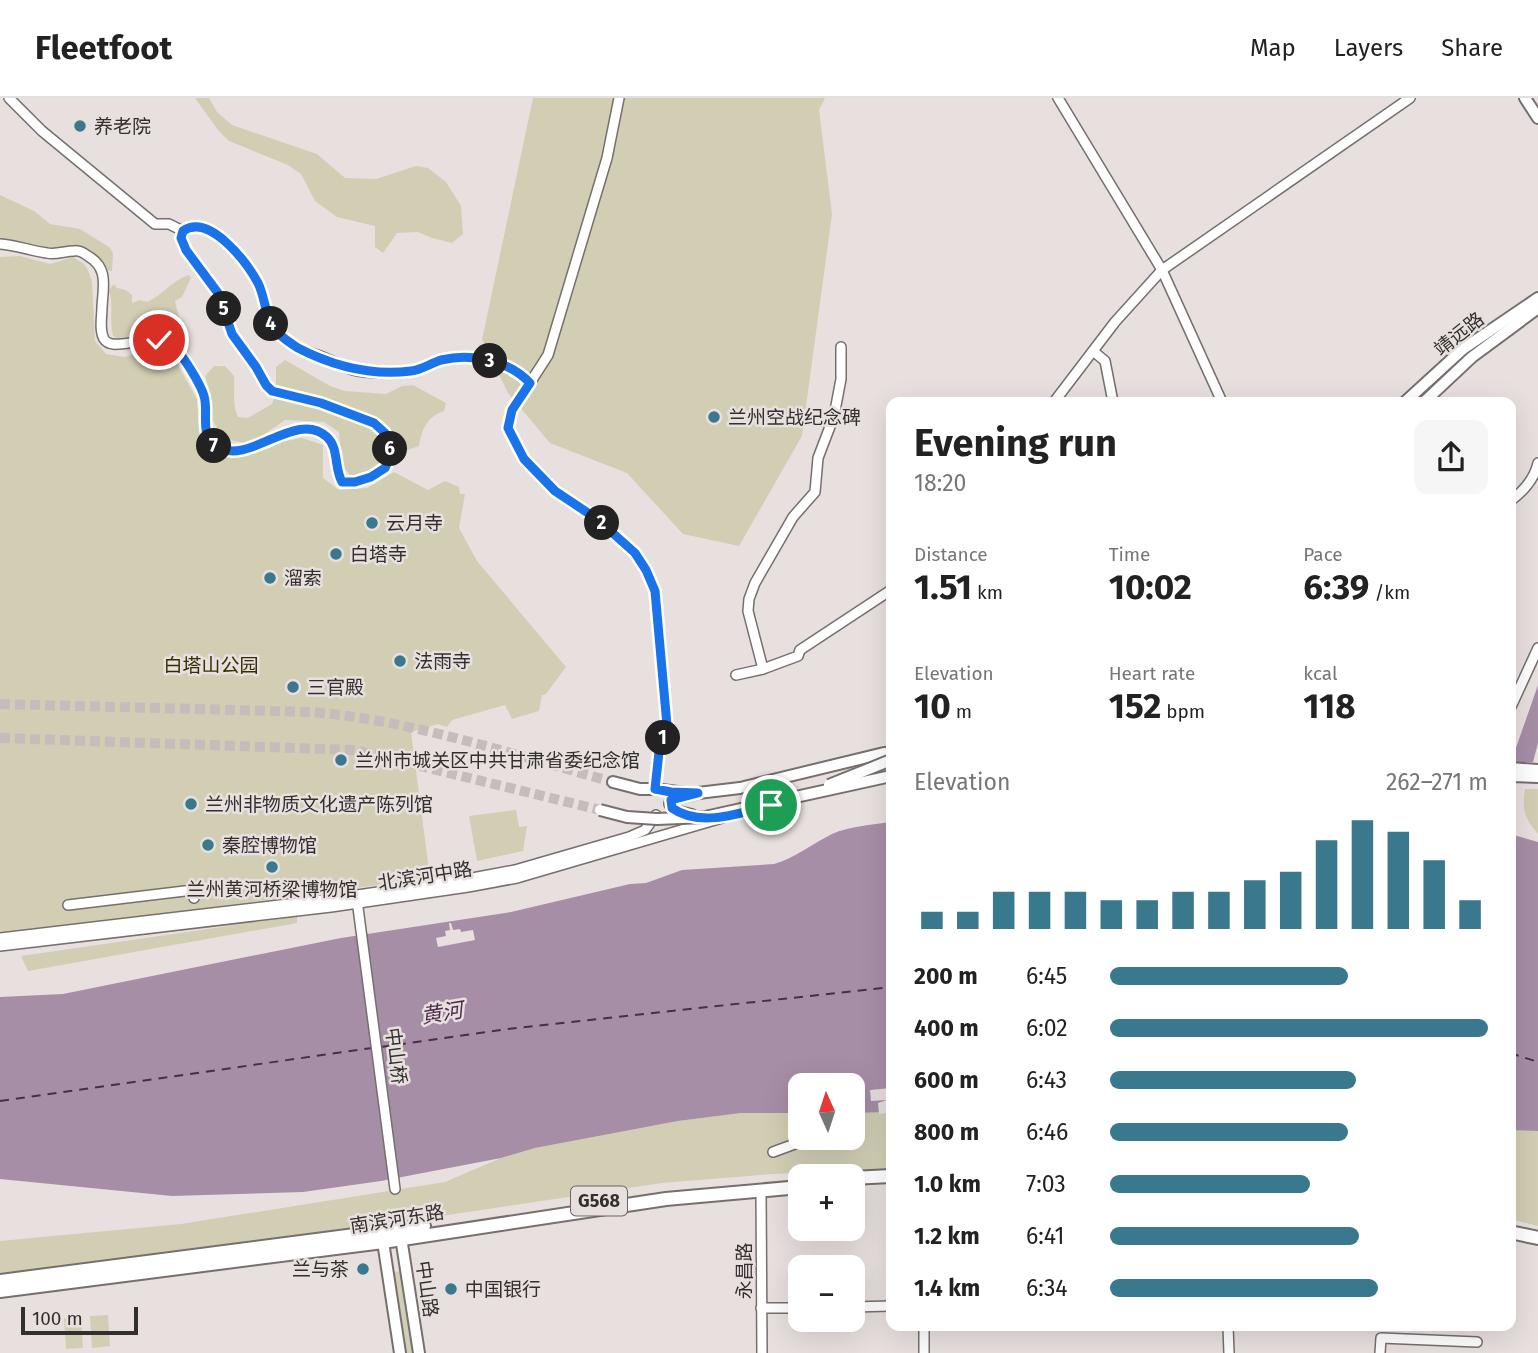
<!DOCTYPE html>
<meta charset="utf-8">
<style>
:root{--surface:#fff;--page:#f6f6f6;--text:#222;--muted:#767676;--line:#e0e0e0;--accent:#3a788e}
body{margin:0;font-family:"Fira Sans","Noto Sans SC",sans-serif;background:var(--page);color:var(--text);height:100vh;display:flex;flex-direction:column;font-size:26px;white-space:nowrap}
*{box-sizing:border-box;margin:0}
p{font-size:23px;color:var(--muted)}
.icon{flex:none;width:38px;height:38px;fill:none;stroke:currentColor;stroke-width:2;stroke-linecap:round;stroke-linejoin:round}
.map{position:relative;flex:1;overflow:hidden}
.sheet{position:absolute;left:886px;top:299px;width:630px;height:934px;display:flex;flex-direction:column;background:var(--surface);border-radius:14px;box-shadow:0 7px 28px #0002}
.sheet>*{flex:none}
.needle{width:46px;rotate:357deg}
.tools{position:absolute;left:788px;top:975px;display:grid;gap:14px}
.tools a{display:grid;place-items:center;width:77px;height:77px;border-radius:14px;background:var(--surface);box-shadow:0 7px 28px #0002;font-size:35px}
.scale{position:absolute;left:21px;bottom:18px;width:117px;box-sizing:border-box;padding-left:7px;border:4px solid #32302f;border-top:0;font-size:19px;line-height:24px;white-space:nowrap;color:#32302f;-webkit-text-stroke:5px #e8e0de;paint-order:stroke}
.pin{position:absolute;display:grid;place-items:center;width:60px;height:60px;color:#fff;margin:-30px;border:4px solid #fff;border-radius:50%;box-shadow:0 2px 7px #0007}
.km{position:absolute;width:35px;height:35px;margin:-18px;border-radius:50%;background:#222;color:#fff;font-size:19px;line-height:35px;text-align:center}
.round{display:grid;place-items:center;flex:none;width:74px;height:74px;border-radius:14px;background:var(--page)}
.summary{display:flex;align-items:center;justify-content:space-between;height:119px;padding:0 28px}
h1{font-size:38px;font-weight:700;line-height:52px}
.stats{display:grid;grid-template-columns:repeat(3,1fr);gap:10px;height:119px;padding:7px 28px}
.stats div{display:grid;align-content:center}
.stats b{font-size:35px;font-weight:700}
.stats small{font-size:19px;font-weight:400}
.stats p{font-size:19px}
.chart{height:196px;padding:14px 28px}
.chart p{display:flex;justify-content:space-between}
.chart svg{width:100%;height:126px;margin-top:7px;stroke:var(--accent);stroke-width:6}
ul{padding:0 28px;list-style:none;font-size:23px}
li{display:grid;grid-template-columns:112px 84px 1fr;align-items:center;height:52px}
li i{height:18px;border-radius:9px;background:var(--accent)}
header{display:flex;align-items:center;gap:42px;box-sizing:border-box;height:98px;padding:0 35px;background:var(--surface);border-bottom:2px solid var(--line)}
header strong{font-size:33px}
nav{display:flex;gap:38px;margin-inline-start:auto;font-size:24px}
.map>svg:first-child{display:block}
.green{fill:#d1ceb4}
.water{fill:#a78ea7}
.pier{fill:#e8e0de}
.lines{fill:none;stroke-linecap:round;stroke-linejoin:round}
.stream{stroke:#a78ea7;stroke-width:2.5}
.ferry{stroke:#4e2a4f;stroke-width:2;stroke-dasharray:9 7;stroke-linecap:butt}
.major-tunnel{stroke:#c4bdbb;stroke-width:10;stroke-dasharray:10 5;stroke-linecap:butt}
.minor-casing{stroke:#756f6d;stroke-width:12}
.major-casing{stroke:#756f6d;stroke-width:14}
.highway-casing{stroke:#756f6d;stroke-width:16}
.minor{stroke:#fff;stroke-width:9}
.major{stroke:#fff;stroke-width:10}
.highway{stroke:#fff;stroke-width:12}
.major-bridge-casing{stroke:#756f6d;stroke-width:14;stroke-linecap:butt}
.major-bridge{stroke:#fff;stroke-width:10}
.route-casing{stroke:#fff;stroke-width:14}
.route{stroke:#1a73e8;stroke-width:9}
.poi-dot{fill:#3a788e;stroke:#e8e0de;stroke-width:2.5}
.labels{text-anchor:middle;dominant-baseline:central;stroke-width:5;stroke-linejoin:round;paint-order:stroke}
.shield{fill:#e8e0de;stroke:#696564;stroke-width:2}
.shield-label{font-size:18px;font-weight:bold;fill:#32302f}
.poi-label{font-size:19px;fill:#32302f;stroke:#e8e0de;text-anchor:start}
.street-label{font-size:19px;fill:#32302f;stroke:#e8e0de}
.park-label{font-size:19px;fill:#332d00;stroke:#e8e0de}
.water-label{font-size:21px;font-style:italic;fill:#4e2a4f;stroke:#e8e0de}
</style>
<header>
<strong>Fleetfoot</strong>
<nav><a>Map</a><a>Layers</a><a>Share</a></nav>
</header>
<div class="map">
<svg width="1538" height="1255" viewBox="0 0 1538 1255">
<rect width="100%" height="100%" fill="#e8e0de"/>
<!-- green -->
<g class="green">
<polygon points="195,0 209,0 217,14 232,27 317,56 345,80 376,81 416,68 428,70 446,84 461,108 463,136 452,145 432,140 418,134 397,135 383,155 375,149 375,128 337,119 315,103 301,76 288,67 229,43 218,32"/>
<polygon points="533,0 825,0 819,12 832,116 802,338 739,448 683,436 627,375 550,345 508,295 482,242"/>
<path d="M0 97 34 113 50 126 80 131 109 149 113 155 112 173 107 172C85 135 72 154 39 150 25 148 14 142 0 143Z"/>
<polygon points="20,158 50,166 73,159 84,166 88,172 92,184 95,243 106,256 125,259 159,249 171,255 197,301 199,333 212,350 235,357 269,350 280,344 302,340 323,347 323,380 339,392 367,390 394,374 428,392 445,383 459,389 460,396 465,396 459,430 477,463 566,569 546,596 542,597 539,613 512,621 505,607 452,622 447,629 438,626 411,634 430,780 72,828 0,835 0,159"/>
<path d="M189 177 191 180 182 199 175 203 185 245 180 247C154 232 147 235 118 241L113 238C109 222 114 206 109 192L114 186 117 190 126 192 132 197V205L140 202 147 204C163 197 171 183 189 177Z"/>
<path d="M285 262 330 288 345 293 386 296 402 288 413 287 446 305 444 313C427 319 422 331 419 348L405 353 392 349 380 368 352 379 341 367 339 334 324 324 285 322 256 342 245 345 229 342 219 333 211 319 209 290 205 278 214 268H225L234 278C235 293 232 305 238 319L248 320 272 306 276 294V269Z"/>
<path d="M1525 691H1538V736C1524 719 1522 713 1525 691Z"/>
<polygon points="516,712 519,729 527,728 523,753 477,763 469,718"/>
<polygon points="297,818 297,825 28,873 21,858"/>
<polygon points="891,1014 891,1072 772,1076 662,1085 354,1131 0,1179 0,1143 181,1126 445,1084 501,1060 535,1050 678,1023 741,1015 800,1015 800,1040 852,1040 852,1015"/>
<polygon points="1521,1031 1538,1033 1538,1128 1510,1121 1510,1032"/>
<polygon points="402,1173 413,1255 405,1255 394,1174"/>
<polygon points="108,1217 110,1248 92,1250 90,1218"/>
<polygon points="81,1219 83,1250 66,1251 64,1220"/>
</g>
<!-- water -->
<g class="water">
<polygon points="1538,587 1538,645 1533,664 1511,664"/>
<path d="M891 724V1014L852 1015V987H800V1015H741L678 1023 535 1050 501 1060 381 1083 303 1094 172 1098 0 1081V899L63 896 341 840 511 814 630 786 646 785 682 772 774 766C795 760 812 746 832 736 850 728 871 727 891 724Z"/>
<polygon points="1510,736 1538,744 1538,1033 1510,1032"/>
</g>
<!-- pier -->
<g class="pier">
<polygon points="449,825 451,825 453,832 460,831 461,834 473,832 475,842 438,849 436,840 446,838 445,833 450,832"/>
<polygon points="891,990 889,1002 891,1014 879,1016 878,1005 887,1002 871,1003 870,992"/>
</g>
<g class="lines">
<!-- stream -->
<polyline class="stream" points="1510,690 1513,682"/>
<!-- ferry -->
<g class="ferry">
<polyline points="381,949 508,931 891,889"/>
<polyline points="1510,955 1538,964"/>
<polyline points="0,1003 372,950"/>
</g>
<!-- major-tunnel -->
<g class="major-tunnel">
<path d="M0 606 313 614C415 623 514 657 613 684"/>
<polyline points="0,640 355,652 600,712"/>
</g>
<defs>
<g id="minor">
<polyline points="9,0 42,33 155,126 169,126 183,133"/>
<polyline points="1058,0 1162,172 1222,304"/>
<path d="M0 146C16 147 31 153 47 155 56 157 65 153 74 153 78 152 84 155 88 158 109 170 103 189 102 209 102 219 99 232 104 241 113 256 151 232 174 249 182 256 202 288 205 299 209 314 200 332 212 346 237 374 296 310 327 339 339 350 334 370 342 384H355L371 379 385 370 391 357 385 335 375 325 321 305 272 293 266 287 256 269 232 236 218 196 186 152 182 140 183 133C209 115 246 163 258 185 264 197 265 213 271 225 276 236 289 244 298 250 306 254 315 256 323 259 333 263 343 269 353 272 366 276 397 275 411 273 422 272 431 265 441 262 472 255 508 262 530 285L512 311 508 330 524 361 555 393 597 420 635 455 646 472 655 493 667 627 659 654 655 691"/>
<polyline points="1093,253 1105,263 1113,304"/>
<polyline points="530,285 548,257 607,60 619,0"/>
<polyline points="1054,304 1115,224 1162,172 1410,0"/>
<path d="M1510 403C1524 393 1534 382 1538 365"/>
<polyline points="763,571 748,513 749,501 755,485 793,419 815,394 818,360 834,318 841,281 841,249"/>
<polyline points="736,577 763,571 798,558 800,552 891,492"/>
<polyline points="1510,611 1538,550"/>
<polyline points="357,802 395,1091"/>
<polyline points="68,807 193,792 194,800"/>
<polyline points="0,840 330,801 467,781 515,772 629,739 645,732 656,717"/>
<polyline points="0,848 331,809 468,789 517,780 722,720"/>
<polyline points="773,1054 811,1040"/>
<polyline points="761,1092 762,1255"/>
<polyline points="852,1209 891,1208"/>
<polyline points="761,1210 800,1210"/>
<polyline points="1228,1228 1229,1255"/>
<polyline points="924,1255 924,1228"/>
<polyline points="1380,1255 1381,1240 1477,1244"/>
</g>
<g id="major">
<polyline points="1525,0 1538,20"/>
<polyline points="1405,304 1463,251 1538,200"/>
<polyline points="1424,304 1472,259 1538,210"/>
<polyline points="1510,670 1538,672"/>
<polyline points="1510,678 1538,679"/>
<polyline points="613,684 640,691 655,691 685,695"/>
<polyline points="692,717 675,713 670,706 671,702 698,695 740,690 884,655 891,656"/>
<polyline points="400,1133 419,1255"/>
<polyline points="382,1137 400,1255"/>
</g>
<g id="highway">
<polyline points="852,1080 891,1078"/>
<polyline points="1510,1134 1538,1140"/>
<polyline points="0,1183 424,1128"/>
<polyline points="0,1193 383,1144 666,1101 800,1089"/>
</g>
</defs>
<!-- minor casing -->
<use href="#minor" class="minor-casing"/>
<!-- major casing -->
<use href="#major" class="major-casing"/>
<!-- highway casing -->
<use href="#highway" class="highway-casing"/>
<!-- minor -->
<use href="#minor" class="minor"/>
<!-- major -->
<use href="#major" class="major"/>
<!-- highway -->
<use href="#highway" class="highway"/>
<defs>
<g id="major-bridge">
<polyline points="829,687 891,662"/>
<polyline points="600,712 627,719 657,721 705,719 891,678"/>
</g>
</defs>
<!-- major-bridge casing -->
<use href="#major-bridge" class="major-bridge-casing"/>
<!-- major-bridge -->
<use href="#major-bridge" class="major-bridge"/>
</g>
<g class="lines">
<defs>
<path id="route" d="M159 242C164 244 169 246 173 249 182 255 201 287 204 298 209 314 199 337 216 348 248 370 296 310 327 339 339 350 334 370 342 384H355L371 379 385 370 391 357 385 335 374 325 321 305 272 293 266 287 256 269 232 236 218 195 186 152 181 140 183 133C209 115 246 163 258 185 264 197 265 213 271 225 276 236 289 244 298 250 333 268 372 278 411 273 422 272 431 265 441 262 472 255 508 262 530 285L512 312 508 330 524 361 555 393 597 421 635 455 646 472 655 493 667 627 659 654 655 691 671 694 698 695 671 702 672 710C700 730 741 715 771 707"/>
</defs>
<!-- route casing -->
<use href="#route" class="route-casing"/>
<!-- route -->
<use href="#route" class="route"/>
</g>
<!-- markers -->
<g class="poi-dot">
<circle cx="80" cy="28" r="7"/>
<circle cx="714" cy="319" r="7"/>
<circle cx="372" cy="425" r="7"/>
<circle cx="336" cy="456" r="7"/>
<circle cx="270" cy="480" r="7"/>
<circle cx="400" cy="563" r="7"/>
<circle cx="293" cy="589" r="7"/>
<circle cx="341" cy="662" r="7"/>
<circle cx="191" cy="706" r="7"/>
<circle cx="208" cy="747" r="7"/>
<circle cx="272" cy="769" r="7"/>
<circle cx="363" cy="1171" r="7"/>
<circle cx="451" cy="1191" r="7"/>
</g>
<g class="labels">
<!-- shield labels -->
<rect class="shield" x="571" y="1088.5" width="56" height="29" rx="5"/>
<g class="shield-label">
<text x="599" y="1103">G568</text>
</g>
<!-- poi labels -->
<g class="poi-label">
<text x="94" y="28">养老院</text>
<text x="728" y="319">兰州空战纪念碑</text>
<text x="386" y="425">云月寺</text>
<text x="350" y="456">白塔寺</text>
<text x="284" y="480">溜索</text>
<text x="414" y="563">法雨寺</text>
<text x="307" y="589">三官殿</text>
<text x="355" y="662">兰州市城关区中共甘肃省委纪念馆</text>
<text x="205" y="706">兰州非物质文化遗产陈列馆</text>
<text x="222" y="747">秦腔博物馆</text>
<text x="272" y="791" text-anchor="middle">兰州黄河桥梁博物馆</text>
<text x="349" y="1171" text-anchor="end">兰与茶</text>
<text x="465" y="1191">中国银行</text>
</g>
<!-- street labels -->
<g class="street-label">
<text transform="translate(1459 236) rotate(-38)">靖远路</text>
<text transform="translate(425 778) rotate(-9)">北滨河中路</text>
<text transform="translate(396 958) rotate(83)">中山桥</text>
<text transform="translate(397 1121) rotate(-9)">南滨河东路</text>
<text transform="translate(744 1173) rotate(-90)">永昌路</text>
<text transform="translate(427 1191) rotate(82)">中山路</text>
</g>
<!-- park labels -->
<g class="park-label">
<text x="211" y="567">白塔山公园</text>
</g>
<!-- water labels -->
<g class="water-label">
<text transform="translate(442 915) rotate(-9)">黄河</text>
</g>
</g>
</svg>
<div class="tools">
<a><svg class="needle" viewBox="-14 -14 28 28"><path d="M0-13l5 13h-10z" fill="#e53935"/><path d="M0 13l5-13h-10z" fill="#767676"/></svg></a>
<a>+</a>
<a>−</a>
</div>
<div class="scale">100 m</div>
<div class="pin" style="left:771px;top:707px;background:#1e9e55"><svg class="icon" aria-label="arrive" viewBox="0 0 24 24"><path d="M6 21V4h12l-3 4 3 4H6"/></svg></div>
<div class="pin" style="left:159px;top:242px;background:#d93025"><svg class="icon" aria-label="check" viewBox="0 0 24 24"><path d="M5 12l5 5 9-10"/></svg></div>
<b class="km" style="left:663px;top:640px">1</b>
<b class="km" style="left:602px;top:425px">2</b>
<b class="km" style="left:490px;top:263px">3</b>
<b class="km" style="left:271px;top:226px">4</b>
<b class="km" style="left:224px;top:211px">5</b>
<b class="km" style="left:390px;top:351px">6</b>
<b class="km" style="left:214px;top:348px">7</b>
<section class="sheet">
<div class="summary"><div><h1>Evening run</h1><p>18:20</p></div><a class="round"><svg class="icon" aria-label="share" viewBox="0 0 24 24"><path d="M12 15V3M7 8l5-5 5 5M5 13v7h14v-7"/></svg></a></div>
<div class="stats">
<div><p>Distance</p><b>1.51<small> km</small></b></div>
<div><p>Time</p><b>10:02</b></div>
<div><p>Pace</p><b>6:39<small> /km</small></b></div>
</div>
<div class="stats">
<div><p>Elevation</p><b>10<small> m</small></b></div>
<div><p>Heart rate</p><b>152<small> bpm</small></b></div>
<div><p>kcal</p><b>118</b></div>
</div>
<div class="chart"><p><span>Elevation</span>262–271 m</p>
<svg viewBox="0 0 160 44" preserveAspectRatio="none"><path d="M5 44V38M15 44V38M25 44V31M35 44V31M45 44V31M55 44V34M65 44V34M75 44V31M85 44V31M95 44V27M105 44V24M115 44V13M125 44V6M135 44V10M145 44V20M155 44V34"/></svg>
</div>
<ul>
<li><b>200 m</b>6:45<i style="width:63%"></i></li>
<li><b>400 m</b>6:02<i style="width:100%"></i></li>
<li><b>600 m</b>6:43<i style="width:65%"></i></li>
<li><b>800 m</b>6:46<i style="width:63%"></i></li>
<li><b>1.0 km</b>7:03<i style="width:53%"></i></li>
<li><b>1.2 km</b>6:41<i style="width:66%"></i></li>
<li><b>1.4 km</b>6:34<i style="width:71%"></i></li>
</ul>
</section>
</div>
